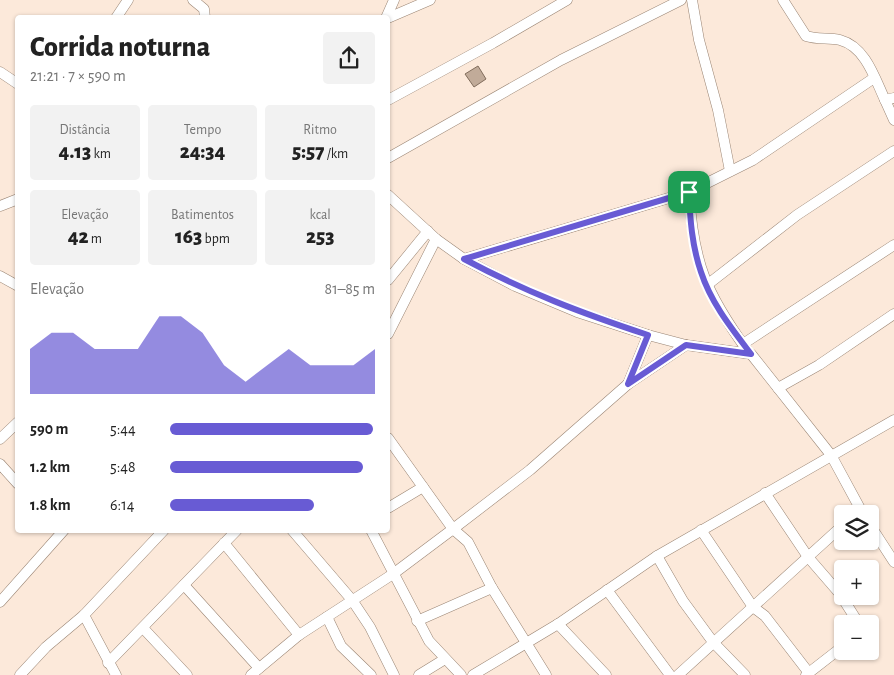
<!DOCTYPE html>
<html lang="pt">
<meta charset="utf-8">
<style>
:root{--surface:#fff;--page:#f2f2f2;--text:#222;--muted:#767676;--accent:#685bd4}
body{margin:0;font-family:"Alegreya Sans",sans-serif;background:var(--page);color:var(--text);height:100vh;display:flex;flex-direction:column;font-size:19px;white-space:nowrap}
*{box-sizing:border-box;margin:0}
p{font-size:16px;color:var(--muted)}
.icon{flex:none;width:28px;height:28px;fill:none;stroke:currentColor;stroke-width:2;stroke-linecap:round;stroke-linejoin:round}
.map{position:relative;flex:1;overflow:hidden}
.details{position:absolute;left:15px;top:15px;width:375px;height:518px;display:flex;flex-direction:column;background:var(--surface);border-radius:5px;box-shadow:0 1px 4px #0004}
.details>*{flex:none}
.fabs{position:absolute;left:834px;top:505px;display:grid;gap:10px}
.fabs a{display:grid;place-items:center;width:45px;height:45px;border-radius:5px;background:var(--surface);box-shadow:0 1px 4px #0004;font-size:25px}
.pin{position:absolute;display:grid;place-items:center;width:42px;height:42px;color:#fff;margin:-21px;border-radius:10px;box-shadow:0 2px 8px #0006}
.round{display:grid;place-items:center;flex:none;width:52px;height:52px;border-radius:5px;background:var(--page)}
.headline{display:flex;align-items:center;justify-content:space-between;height:85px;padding:0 15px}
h1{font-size:28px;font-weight:800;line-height:38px}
.figures{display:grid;grid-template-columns:repeat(3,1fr);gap:8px;height:85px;padding:5px 15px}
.figures div{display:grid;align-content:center;border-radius:5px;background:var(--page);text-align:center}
.figures b{font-size:21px;font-weight:800}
.figures small{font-size:14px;font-weight:400}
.figures p{font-size:14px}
.chart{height:140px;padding:10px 15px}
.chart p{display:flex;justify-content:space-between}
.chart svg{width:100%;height:90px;margin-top:5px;fill:var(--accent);opacity:.7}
ul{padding:0 15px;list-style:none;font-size:16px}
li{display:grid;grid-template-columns:80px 60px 1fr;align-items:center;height:38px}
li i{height:12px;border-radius:6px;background:var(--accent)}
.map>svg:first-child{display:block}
.building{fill:#c1ab99;stroke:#816d5c}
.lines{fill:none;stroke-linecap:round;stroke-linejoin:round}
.street-casing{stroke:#9a8574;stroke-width:11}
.street{stroke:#fff;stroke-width:10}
.route-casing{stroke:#fff;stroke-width:10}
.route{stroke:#685bd4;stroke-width:6}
</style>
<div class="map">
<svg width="894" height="675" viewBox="0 0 894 675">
<rect width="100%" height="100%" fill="#fce9da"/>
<!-- building -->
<polygon class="building" points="478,66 486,79 474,87 465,74"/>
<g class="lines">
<defs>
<g id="street">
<polyline points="193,0 204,9 205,18"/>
<polyline points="692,0 699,40 718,110 730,171"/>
<path d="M783 0 806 36C818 40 829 37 840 40 866 47 875 79 885 100"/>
<polyline points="116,18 128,0"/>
<polyline points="386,18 394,0"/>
<polyline points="388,18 430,0"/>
<polyline points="0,72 18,84"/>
<polyline points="894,98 885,100 894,120"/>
<polyline points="388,100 493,43 567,0"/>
<polyline points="388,158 561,60 681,0"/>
<path d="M689 192C693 263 706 293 747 350"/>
<polyline points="388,195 436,239 464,259 515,286 577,312 648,335 686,345 751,354 831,455 863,514"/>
<polyline points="0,206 18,199"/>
<polyline points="464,259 689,192 753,160 874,78"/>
<polyline points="0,276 18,286"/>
<polyline points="388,280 428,231"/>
<polyline points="707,285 797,215 894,151"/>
<polyline points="388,334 436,239"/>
<polyline points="743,344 894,245"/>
<polyline points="628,384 648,335"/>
<polyline points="778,388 819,365 894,314"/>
<polyline points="388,438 453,529 468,542 492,588 546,675"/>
<polyline points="0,439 18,422"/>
<polyline points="0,464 18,484"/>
<polyline points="765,493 808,557 840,594 859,624"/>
<polyline points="388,508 423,487"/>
<polyline points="870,525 894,562"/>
<polyline points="292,530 352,600 370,627 394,675"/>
<polyline points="371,530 429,641 461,675"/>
<polyline points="701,530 753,607 765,616 809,673"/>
<polyline points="224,543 299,635"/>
<polyline points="657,556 683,601 713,642 745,675"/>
<polyline points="184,585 259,668"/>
<polyline points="607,590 670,675"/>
<polyline points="0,602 64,530"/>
<polyline points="84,615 116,675"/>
<polyline points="327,617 341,646 371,675"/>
<polyline points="417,621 492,588"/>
<polyline points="558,624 606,675"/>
<polyline points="143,628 187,675"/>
<polyline points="108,663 237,530"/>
<polyline points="20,675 46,647 84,615 164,530"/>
<polyline points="251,675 299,635 393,574 453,529 530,470 628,384 686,345"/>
<polyline points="419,675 445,659"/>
<polyline points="473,675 558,624 657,556 894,420"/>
<polyline points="678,675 842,526"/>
<polyline points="806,675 842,647"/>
</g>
</defs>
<!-- street casing -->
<use href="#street" class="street-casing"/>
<!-- street -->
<use href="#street" class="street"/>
</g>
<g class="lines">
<defs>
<path id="route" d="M689 192C690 219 692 246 701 272 711 303 732 329 751 354L686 345 628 384 648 335C581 313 526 292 464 259Z"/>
</defs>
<!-- route casing -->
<use href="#route" class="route-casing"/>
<!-- route -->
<use href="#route" class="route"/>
</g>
</svg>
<div class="fabs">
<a><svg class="icon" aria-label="layers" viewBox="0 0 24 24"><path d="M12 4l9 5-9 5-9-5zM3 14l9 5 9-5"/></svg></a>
<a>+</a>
<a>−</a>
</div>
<div class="pin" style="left:689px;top:192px;background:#1e9e55"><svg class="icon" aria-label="arrive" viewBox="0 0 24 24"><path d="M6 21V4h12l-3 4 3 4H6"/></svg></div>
<section class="details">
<div class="headline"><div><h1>Corrida noturna</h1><p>21:21 · 7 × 590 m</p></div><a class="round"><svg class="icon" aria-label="share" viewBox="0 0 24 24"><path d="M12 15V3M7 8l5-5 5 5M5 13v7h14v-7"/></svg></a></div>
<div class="figures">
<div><p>Distância</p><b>4.13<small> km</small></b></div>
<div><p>Tempo</p><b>24:34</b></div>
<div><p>Ritmo</p><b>5:57<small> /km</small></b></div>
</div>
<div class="figures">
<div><p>Elevação</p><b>42<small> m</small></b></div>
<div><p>Batimentos</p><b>163<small> bpm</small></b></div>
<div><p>kcal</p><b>253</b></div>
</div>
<div class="chart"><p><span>Elevação</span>81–85 m</p>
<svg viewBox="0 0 160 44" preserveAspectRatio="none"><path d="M0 44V22L10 14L20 14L30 22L40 22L50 22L60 6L70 6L80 14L90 30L100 38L110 30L120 22L130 30L140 30L150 30L160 22V44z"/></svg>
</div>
<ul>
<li><b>590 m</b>5:44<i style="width:99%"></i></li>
<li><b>1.2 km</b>5:48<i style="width:94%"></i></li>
<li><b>1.8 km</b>6:14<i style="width:70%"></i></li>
</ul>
</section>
</div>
